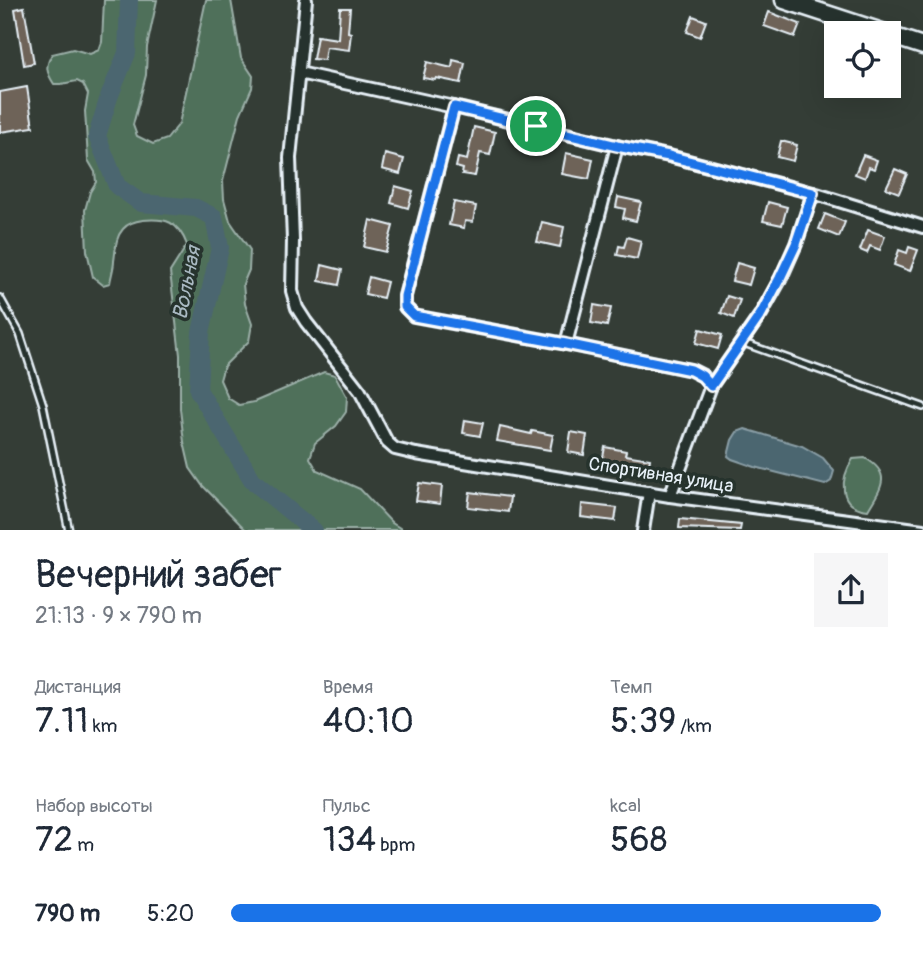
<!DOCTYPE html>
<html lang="ru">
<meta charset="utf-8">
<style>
:root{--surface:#fff;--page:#f6f6f7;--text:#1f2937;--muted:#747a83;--accent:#1a73e8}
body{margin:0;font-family:Pangolin,sans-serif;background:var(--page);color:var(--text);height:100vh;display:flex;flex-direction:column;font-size:26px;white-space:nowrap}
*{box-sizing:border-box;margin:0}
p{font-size:23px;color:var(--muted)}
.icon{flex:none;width:38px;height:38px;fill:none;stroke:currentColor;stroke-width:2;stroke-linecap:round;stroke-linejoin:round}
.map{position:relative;height:530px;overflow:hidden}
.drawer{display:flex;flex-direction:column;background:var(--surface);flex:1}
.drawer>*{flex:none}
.controls{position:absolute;left:824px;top:21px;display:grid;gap:14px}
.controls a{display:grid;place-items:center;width:77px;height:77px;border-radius:0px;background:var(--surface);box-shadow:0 7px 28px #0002;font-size:35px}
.pin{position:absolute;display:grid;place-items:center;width:60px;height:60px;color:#fff;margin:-30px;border:4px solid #fff;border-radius:50%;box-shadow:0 2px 7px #0007}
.round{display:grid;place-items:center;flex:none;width:74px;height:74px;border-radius:0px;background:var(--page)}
.summary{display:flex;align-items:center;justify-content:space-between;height:119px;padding:0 35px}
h1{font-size:38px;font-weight:600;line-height:52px}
.stats{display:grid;grid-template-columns:repeat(3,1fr);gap:10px;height:119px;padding:7px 35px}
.stats div{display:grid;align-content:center}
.stats b{font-size:35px;font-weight:600}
.stats small{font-size:19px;font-weight:400}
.stats p{font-size:19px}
ul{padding:0 35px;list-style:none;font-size:23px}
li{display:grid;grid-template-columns:112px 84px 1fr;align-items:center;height:52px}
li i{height:18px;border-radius:9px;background:var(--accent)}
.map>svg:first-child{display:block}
.green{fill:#50705a;stroke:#9cb0a9;stroke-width:2}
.water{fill:#4b6670;stroke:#8a9ea6;stroke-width:2}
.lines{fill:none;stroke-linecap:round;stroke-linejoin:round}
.river{stroke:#4b6670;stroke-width:18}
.building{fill:#6e6458;stroke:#e8f1f8;stroke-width:2}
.lane-casing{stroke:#e8f1f8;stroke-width:10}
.street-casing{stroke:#e8f1f8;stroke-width:16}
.secondary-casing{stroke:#e8f1f8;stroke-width:21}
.lane{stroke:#26332d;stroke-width:5}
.street{stroke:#26332d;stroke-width:10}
.secondary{stroke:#26332d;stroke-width:16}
.route-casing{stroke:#fff;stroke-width:14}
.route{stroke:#1a73e8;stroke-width:9}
.labels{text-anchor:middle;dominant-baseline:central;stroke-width:7;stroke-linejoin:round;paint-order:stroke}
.street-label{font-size:19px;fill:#e8f1f8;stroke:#26332d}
.water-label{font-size:21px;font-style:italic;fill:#a9b9c2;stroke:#26332d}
</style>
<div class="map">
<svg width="923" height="531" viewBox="0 0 923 531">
<rect width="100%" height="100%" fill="#343d36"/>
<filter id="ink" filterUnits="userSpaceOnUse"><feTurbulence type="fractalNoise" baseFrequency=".0143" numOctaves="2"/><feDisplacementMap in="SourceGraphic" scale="14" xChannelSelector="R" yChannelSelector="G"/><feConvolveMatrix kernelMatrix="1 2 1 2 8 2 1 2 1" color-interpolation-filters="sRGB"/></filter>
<g filter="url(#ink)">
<!-- green -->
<g class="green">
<path d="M104 0H157L147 47 146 75 133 125 137 136 153 144 167 139 179 124 206 0H231L241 58 253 76 252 88 240 115 223 181 224 199 230 221 250 250 249 270 243 284 245 304 252 324 249 341 224 366 220 380 228 398 239 405 254 402 324 372 335 375 347 397 346 412 336 426 315 443 310 458 317 470 360 489 392 523 403 530H246L202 485 190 468 184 442 180 409V355L170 272 187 245C178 221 166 218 143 220 135 221 128 223 123 229 115 238 116 249 114 261 114 268 111 276 110 283L103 285 93 277 87 251 85 210 90 192 96 182 95 172 88 160 85 111 88 94 83 84 77 81 61 84H54C46 72 45 66 52 54L73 49 90 54 99 50 102 42Z"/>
<path d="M865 458C893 474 881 488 868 510 837 507 840 479 853 459Z"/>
</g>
<!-- water -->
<polygon class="water" points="745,429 802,446 823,458 834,471 831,481 825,485 755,467 732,459 728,456 732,440 737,432"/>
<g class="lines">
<!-- river -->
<polyline class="river" points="129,0 127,53 109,97 97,136 117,186 141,203 196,208 214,217 220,248 201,332 198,390 253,481 314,531"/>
</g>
<!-- building -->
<g class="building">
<polygon points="24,7 34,63 24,65 15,9"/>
<polygon points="340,8 350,8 348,32 351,33 349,50 326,47 324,60 313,59 317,36 338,39"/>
<polygon points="769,12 800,24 795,37 764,26"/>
<polygon points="693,16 706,21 700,37 687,32"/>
<polygon points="453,60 465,63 461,83 436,78 435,80 423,78 427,62 452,68"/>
<polygon points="27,87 33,127 0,132 0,92"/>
<polygon points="474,127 495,132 490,155 480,153 475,176 462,174 463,169 456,167 458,158 467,160"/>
<polygon points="781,141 797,145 793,161 777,157"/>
<polygon points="566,153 593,159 589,179 562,174"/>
<polygon points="385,154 404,159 400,174 382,169"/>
<polygon points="863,155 877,160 874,169 869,167 865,178 855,174"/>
<polygon points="895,169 907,174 899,193 886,188"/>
<polygon points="395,186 413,191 408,208 391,203"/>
<polygon points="618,197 641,202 636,221 623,218 625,209 616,207"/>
<polygon points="454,202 476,206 473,222 465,221 464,228 449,225"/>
<polygon points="768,202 787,207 782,225 763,221"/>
<polygon points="825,214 845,222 839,237 819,229"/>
<polygon points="370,220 393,226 386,252 364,247"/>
<polygon points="542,222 564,227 560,247 537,242"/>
<polygon points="868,230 885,236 880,250 870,246 867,253 860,250"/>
<polygon points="627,237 641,241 637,259 617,255 619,246 624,247"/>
<polygon points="909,247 918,250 910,271 894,265 899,250 907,253"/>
<polygon points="737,263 754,268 749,285 732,281"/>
<polygon points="322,265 342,270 339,285 319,281"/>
<polygon points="369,277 387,282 383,298 365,294"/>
<polygon points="727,296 740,300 734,318 721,313"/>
<polygon points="594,305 611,308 607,326 591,323"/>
<polygon points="700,329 722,335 718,349 696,343"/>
<polygon points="465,420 483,423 480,436 463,433"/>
<polygon points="500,427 531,434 532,431 553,435 550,450 497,441"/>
<polygon points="571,432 587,435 584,455 568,452"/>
<polygon points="605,447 626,451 625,455 650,459 648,471 602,462"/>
<polygon points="419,483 442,486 440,504 416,501"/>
<polygon points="470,492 510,497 508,512 468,507"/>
<polygon points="582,504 617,508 615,521 581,517"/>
<polygon points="680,519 741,525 740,530 679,528"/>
</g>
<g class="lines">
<defs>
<g id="lane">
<polyline points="0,298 20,334 43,405 69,531"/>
<polyline points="741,342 923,407"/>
</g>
<g id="street">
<polyline points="306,0 290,158 293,241 292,291 297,308 306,322 360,391 387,442 395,449 416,454 670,496 923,530"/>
<polyline points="299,73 454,107 617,146 669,156 813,193 923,227"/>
<polyline points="454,107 405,296 405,307 414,316 566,344 691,370 703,376 711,386"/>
<polyline points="566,344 617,146"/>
<polyline points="670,496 711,386 761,314 781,278 796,244 813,193"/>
<polyline points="643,531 649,492"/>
</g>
<g id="secondary">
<polyline points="784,0 885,33"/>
<polyline points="889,35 923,46"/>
</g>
</defs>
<!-- lane casing -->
<use href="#lane" class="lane-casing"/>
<!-- street casing -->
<use href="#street" class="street-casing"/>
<!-- secondary casing -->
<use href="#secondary" class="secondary-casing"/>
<!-- lane -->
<use href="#lane" class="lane"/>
<!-- street -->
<use href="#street" class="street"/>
<!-- secondary -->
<use href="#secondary" class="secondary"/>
</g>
</g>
<g class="lines" filter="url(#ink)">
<defs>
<polygon id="route" points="454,107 617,146 669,156 813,193 796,244 780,278 761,314 711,386 702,376 691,370 566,344 414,316 405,307 405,296"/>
</defs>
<!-- route casing -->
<use href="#route" class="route-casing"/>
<!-- route -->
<use href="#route" class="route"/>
</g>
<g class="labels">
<!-- street labels -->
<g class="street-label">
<text transform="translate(661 475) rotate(9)">Спортивная улица</text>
</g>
<!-- water labels -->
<g class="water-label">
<text transform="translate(187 283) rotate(-79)">Вольная</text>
</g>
</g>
</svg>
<div class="controls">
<a><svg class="icon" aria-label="locate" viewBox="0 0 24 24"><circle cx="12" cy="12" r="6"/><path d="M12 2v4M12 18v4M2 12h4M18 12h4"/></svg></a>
</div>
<div class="pin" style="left:536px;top:126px;background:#1e9e55"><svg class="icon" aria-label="arrive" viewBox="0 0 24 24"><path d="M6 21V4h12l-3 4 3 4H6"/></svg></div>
</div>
<section class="drawer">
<div class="summary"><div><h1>Вечерний забег</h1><p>21:13 · 9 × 790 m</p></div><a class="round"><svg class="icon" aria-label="share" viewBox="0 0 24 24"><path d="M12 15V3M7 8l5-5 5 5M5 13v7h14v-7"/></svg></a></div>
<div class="stats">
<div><p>Дистанция</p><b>7.11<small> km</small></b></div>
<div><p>Время</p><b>40:10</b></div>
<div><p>Темп</p><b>5:39<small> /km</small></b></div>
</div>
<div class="stats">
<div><p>Набор высоты</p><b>72<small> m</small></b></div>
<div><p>Пульс</p><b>134<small> bpm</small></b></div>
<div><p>kcal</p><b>568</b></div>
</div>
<ul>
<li><b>790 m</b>5:20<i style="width:99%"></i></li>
</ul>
</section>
